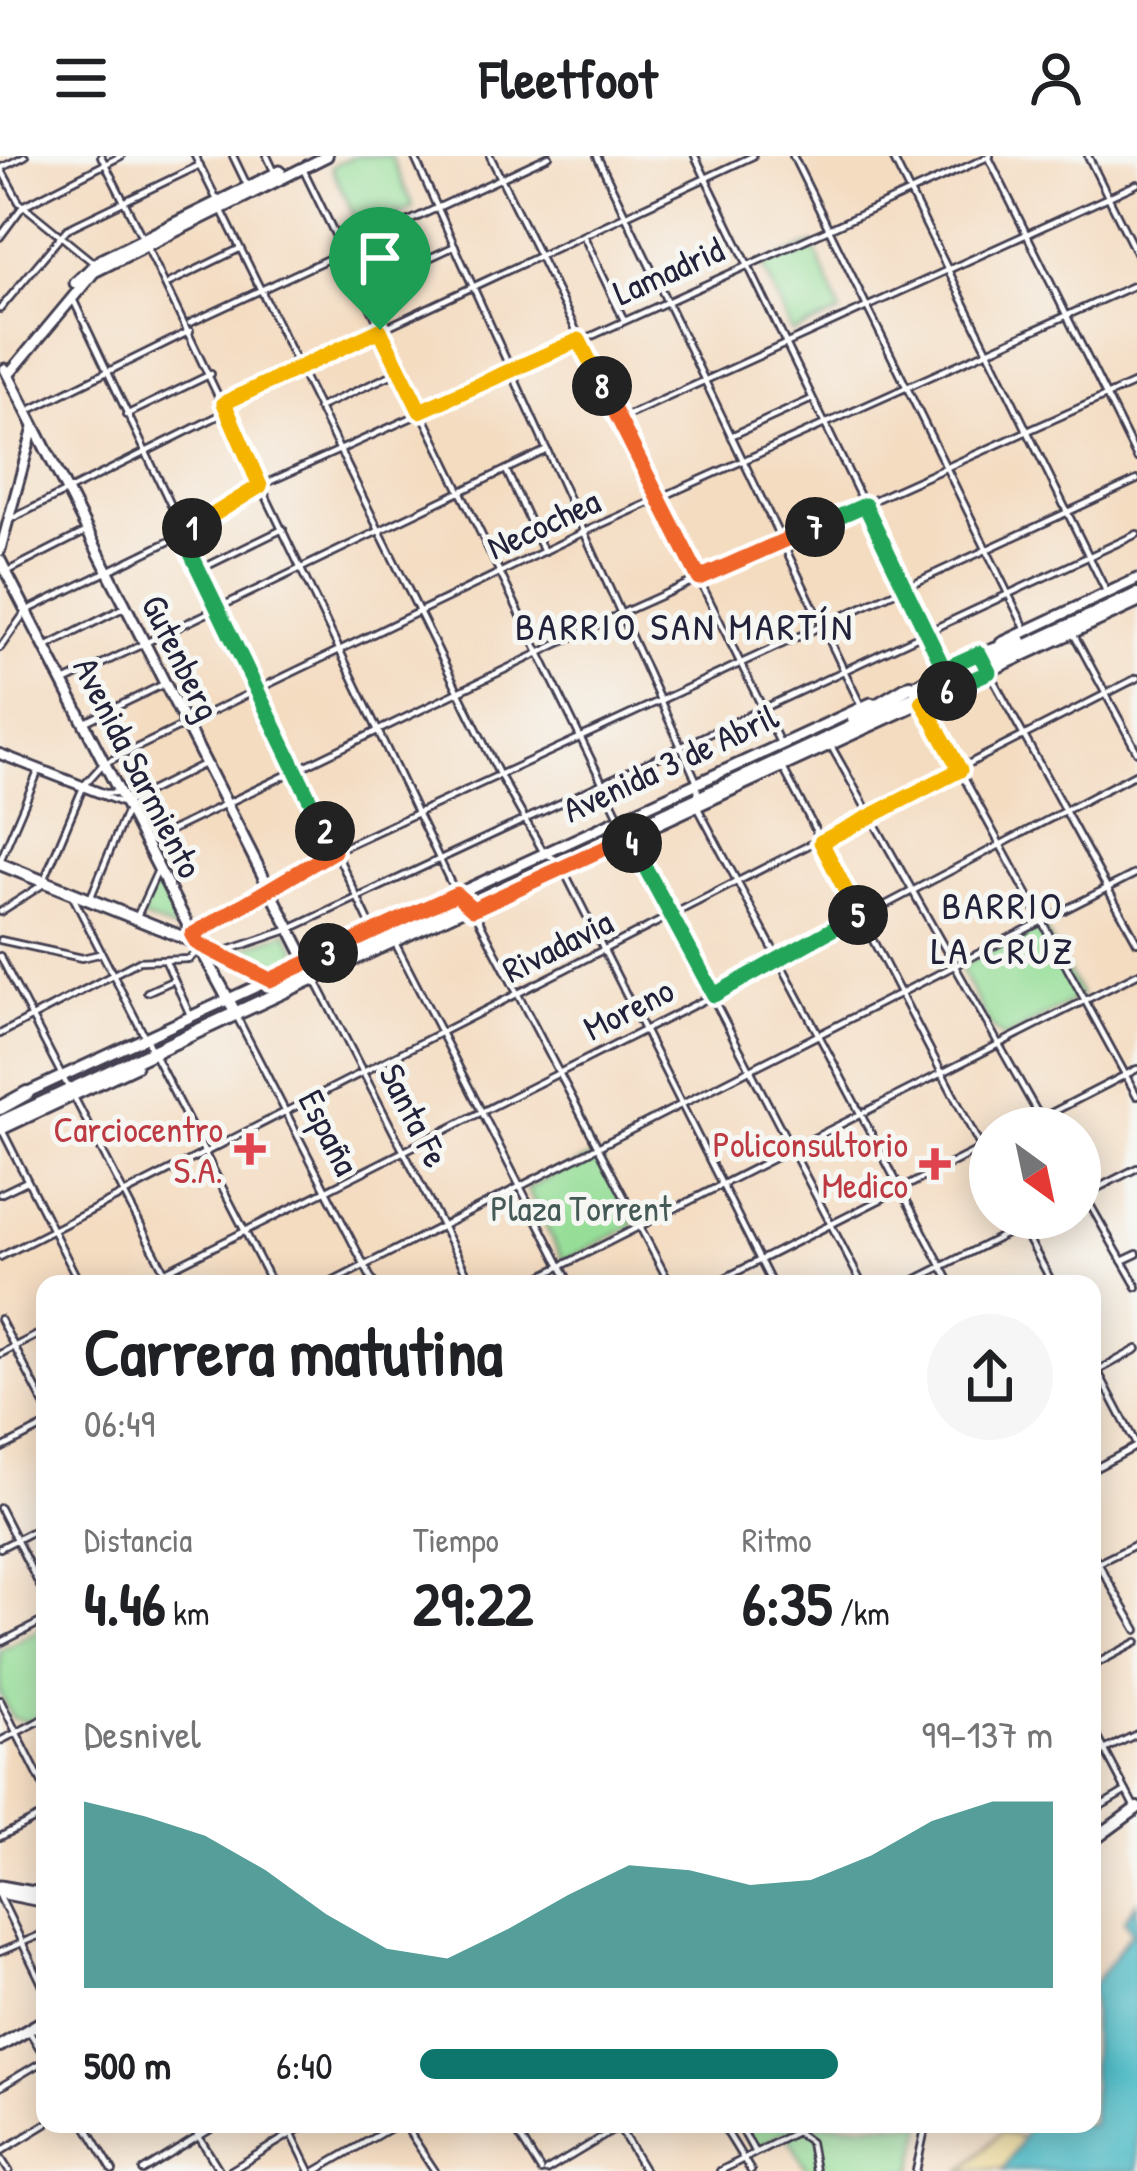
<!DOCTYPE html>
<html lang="es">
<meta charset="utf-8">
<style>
:root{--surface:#fff;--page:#f6f6f6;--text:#202124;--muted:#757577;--accent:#0f766e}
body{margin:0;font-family:"Patrick Hand",sans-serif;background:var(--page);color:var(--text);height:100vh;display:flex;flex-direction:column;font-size:45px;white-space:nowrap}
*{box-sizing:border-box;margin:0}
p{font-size:39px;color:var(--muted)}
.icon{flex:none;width:66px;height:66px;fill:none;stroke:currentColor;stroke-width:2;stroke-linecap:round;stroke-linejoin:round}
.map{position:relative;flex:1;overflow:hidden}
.sheet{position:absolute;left:36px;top:1119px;width:1065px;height:858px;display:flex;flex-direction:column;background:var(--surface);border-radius:24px;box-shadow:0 6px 30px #0003}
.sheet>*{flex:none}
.needle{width:78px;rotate:147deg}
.controls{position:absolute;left:969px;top:951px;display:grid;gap:24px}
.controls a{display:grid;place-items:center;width:132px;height:132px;border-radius:50%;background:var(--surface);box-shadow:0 6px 30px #0003;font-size:60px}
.pin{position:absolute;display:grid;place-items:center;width:102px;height:102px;color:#fff;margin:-123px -51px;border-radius:50% 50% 50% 0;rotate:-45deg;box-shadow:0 0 12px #0007}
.pin .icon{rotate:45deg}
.km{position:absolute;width:60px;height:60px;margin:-30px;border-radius:50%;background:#222;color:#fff;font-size:33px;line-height:60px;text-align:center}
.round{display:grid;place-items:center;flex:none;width:126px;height:126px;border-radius:63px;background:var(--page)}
.headline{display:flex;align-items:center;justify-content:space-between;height:204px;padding:0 48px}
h1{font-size:66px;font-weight:800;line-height:90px}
.figures{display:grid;grid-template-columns:repeat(3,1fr);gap:18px;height:204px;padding:12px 48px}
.figures div{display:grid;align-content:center}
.figures b{font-size:60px;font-weight:800}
.figures small{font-size:33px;font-weight:400}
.figures p{font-size:33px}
.chart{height:336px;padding:24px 48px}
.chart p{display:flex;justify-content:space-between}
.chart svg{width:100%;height:216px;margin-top:12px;fill:var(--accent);opacity:.7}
ul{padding:0 48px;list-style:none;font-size:39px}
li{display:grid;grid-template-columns:192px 144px 1fr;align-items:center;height:90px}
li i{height:30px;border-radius:15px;background:var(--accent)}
header{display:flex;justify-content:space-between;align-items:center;height:156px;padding:0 48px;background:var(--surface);font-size:54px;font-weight:800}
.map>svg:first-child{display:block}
.green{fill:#96de98;stroke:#5c806a;stroke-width:3}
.sand{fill:#eeda9e;stroke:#887e6c;stroke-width:3}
.water{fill:#4bb9c5;stroke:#366e80;stroke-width:3}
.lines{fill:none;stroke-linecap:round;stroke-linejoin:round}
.minor-casing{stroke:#423e4f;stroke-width:10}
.tertiary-casing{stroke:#423e4f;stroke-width:14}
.secondary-casing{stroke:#423e4f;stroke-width:15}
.primary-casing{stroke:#423e4f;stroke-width:16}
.trunk-casing{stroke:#423e4f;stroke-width:18}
.minor{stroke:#fff;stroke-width:4.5}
.tertiary{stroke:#fff;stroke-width:8}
.secondary{stroke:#fff;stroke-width:9}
.primary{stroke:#fff;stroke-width:10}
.trunk{stroke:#fff;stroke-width:12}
.split-1-casing{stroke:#fff;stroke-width:24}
.split-2-casing{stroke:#fff;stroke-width:24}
.split-3-casing{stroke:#fff;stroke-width:24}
.split-4-casing{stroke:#fff;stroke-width:24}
.split-5-casing{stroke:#fff;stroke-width:24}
.split-6-casing{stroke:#fff;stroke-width:24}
.split-7-casing{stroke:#fff;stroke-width:24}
.split-8-casing{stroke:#fff;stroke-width:24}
.split-9-casing{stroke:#fff;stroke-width:24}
.split-1{stroke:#f5b400;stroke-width:15}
.split-2{stroke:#22a559;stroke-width:15}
.split-3{stroke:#f0652b;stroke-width:15}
.split-4{stroke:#f0652b;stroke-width:15}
.split-5{stroke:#22a559;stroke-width:15}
.split-6{stroke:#f5b400;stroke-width:15}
.split-7{stroke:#22a559;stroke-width:15}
.split-8{stroke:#f0652b;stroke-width:15}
.split-9{stroke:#f5b400;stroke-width:15}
.health-dot{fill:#e0444e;stroke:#f6f6f2;stroke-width:4.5}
.labels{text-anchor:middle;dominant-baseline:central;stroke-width:10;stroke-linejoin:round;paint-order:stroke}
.street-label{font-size:36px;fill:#22223b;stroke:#f6f6f2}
.health-label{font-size:36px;fill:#be3a42;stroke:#f6f6f2;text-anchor:end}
.park-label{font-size:36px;fill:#455a57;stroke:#f6f6f2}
.neighbourhood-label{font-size:39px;letter-spacing:3px;fill:#22223b;stroke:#f6f6f2}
</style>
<header><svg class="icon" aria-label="menu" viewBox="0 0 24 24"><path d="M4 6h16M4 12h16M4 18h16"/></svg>Fleetfoot<svg class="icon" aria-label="person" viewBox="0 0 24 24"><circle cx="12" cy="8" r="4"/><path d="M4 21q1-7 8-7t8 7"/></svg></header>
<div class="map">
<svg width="1137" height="2015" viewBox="0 0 1137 2015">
<rect width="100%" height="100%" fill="#f6f6f2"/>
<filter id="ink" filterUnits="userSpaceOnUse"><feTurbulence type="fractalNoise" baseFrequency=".00833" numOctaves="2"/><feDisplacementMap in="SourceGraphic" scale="24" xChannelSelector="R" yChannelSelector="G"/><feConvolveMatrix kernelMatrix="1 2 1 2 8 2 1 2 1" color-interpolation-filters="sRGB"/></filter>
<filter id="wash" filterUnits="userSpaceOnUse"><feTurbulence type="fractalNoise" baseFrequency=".004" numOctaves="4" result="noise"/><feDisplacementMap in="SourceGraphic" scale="48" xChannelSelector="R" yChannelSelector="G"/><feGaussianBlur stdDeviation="2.7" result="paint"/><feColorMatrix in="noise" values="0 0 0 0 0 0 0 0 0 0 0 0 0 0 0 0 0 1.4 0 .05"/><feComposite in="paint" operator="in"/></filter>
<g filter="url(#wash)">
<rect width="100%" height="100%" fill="#f4dcc1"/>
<!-- green -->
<g class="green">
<polygon points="354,0 391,0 413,51 361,74 331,11"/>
<polygon points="813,88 841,157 792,177 763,108"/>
<polygon points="158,720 181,767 180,776 140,761"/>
<polygon points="1038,770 1045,773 1081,840 1004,883 991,871 962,816 965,808"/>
<polygon points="287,776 303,805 277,818 230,797"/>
<polygon points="598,997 634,1069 563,1105 527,1033"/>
<polygon points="45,1471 45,1557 28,1566 12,1562 0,1537 0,1494"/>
<polygon points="742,1968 923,1968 913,2015 808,2015 785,1975 755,1992"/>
</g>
<!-- sand -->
<polygon class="sand" points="1001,1976 1022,1982 1007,2012 962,2015"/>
<!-- water -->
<polygon class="water" points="1137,1746 1137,2015 1003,2015 1030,1968 1092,1968 1092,1831 1132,1776 1125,1764"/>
</g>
<g filter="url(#ink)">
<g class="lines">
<defs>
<g id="minor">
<polyline points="101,0 142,81"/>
<polyline points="195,0 216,42"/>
<polyline points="233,0 246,27"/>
<polyline points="267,0 275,17"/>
<polyline points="414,0 697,626 698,641"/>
<polyline points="490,0 780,587"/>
<polyline points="597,0 862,552"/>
<polyline points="695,0 944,513"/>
<polyline points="793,0 1026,474"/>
<polyline points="892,0 1107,437"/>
<polyline points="988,0 1137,302"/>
<polyline points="1088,0 1137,99"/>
<polyline points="0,11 19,46 95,108"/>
<polyline points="302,11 626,675"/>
<polyline points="1,12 25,0"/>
<polyline points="221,53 498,616 544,697 559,705 772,1128"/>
<polyline points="0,81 23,50 121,0"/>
<polyline points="585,83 624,164"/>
<polyline points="147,91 456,738 473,753 670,1128"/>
<polyline points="410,111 455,90"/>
<polyline points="169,127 239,93"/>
<polyline points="73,143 371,770 390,777 570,1128"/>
<polyline points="0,153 67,73 200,9"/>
<polyline points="190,167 549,0"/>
<polyline points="224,247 753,0"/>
<polyline points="318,252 400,215"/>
<polyline points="30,254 190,175"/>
<polyline points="126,259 211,218"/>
<polyline points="618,264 1137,28"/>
<polyline points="731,280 812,243"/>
<polyline points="506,314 544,396"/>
<polyline points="11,363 226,256"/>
<polyline points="199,414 283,373"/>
<polyline points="6,416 87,375"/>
<polyline points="1074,479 1137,596"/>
<polyline points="46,491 127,450"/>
<polyline points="0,492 26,455 182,379 260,330 990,0"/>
<polyline points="990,518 1137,786"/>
<polyline points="62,527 547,294"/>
<polyline points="922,545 1137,940"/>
<polyline points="83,567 164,528"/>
<polyline points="831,590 1046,972"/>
<polyline points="0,596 105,637 118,637"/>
<polyline points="0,600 124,648 204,608"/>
<polyline points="782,610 990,1009"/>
<polyline points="698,652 951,1128"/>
<polyline points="149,685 620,458 1137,226"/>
<polyline points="631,685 862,1128"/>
<polyline points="0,705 38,616"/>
<polyline points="72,739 272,1128"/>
<polyline points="90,743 127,654"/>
<polyline points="0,756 42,729 84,629 103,608 584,376 1137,128"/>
<polyline points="138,758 158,714"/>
<polyline points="192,779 335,695 1137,324"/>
<polyline points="0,784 82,802 99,798"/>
<polyline points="220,797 288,774 1137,378"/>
<polyline points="0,800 69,933"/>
<polyline points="166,806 191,861"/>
<polyline points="318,829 472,1128"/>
<polyline points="147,836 174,824"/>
<polyline points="238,863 374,1128"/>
<polyline points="0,878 139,805 189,803 201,793"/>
<polyline points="75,943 171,1128"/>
<polyline points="1022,972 1137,913"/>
<polyline points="2,974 80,1128"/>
<polyline points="1080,1031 1137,1131"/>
<polyline points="0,1038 27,1025"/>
<polyline points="1080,1041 1137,1012"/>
<polyline points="1017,1062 1053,1128"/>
<polyline points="0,1101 1137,522"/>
<polyline points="1122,1105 1137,1098"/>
<polyline points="140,1128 714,839 1137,617"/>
<polyline points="328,1128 1137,717"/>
<polyline points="526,1128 1137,818"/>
<polyline points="713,1128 990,988"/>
<polyline points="907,1128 1038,1062"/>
<polyline points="0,1163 45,1250"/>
<polyline points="0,1198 45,1175"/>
<polyline points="1092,1204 1137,1290"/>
<polyline points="1092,1218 1137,1193"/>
<polyline points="0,1293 45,1270"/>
<polyline points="1092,1314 1137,1290"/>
<polyline points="0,1352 45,1440"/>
<polyline points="0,1392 45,1369"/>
<polyline points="1092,1397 1137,1474"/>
<polyline points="1092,1410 1137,1388"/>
<polyline points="0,1487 45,1464"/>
<polyline points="1092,1510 1137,1486"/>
<polyline points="0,1544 45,1633"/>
<polyline points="1092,1570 1134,1650"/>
<polyline points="0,1585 45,1562"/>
<polyline points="1092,1600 1137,1578"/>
<polyline points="1102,1672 1092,1655 1126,1635"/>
<polyline points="0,1681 45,1658"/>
<polyline points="0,1741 45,1834"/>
<polyline points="0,1796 45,1777"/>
<polyline points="29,1875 45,1901"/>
<polyline points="0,1931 45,1904"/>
<polyline points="85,1968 113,2015"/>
<polyline points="191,1968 220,2015"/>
<polyline points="287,1968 310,2015"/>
<polyline points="404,1968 435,2015"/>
<polyline points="512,1968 541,2015"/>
<polyline points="617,1968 645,2015"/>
<polyline points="722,1968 751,2015"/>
<polyline points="739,1968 754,1995"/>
<polyline points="0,1996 46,1968"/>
<polyline points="0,2001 9,2015"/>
<polyline points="143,2015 219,1968"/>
<polyline points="230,2015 307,1968"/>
<polyline points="316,2015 397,1968"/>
<polyline points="546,2015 624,1968"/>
<polyline points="720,2015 796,1976 810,1986 815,2015"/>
<polyline points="916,2015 926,1968"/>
</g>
<polyline id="tertiary" points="0,395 34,270"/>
<g id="secondary">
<polyline points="75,127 100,104 280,15"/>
<polyline points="5,213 317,826"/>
<polyline points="9,218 94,116 327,0"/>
<polyline points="0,404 197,787"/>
<polyline points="1001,487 1137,423"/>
<polyline points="630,681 1137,447"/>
<polyline points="450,741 871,547"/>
<polyline points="26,937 430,750"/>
<polyline points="0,974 136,910"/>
<polyline points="0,1730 45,1738"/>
<polyline points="0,1737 45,1746"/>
</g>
<g id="primary">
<polyline points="0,708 197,787 270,824"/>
<polyline points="200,791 235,856"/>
<polyline points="1092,1685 1137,1652"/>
<polyline points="0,1890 45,1864"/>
</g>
<g id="trunk">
<polyline points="915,531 953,509 1020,485"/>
<polyline points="854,563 910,530"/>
<polyline points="418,764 456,738"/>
<polyline points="0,952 27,937"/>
<polyline points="0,967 1137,439"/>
</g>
</defs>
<!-- minor casing -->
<use href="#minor" class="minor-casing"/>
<!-- tertiary casing -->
<use href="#tertiary" class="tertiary-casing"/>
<!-- secondary casing -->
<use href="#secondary" class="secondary-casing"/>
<!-- primary casing -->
<use href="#primary" class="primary-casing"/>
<!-- trunk casing -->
<use href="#trunk" class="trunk-casing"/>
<!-- minor -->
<use href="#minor" class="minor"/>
<!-- tertiary -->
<use href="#tertiary" class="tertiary"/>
<!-- secondary -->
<use href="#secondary" class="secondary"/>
<!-- primary -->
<use href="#primary" class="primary"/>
<!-- trunk -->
<use href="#trunk" class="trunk"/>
</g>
</g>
<g class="lines" filter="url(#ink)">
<defs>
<polyline id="split-1" points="192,372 260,330 224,247 380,174"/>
<polyline id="split-2" points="192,372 182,379 325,675"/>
<polyline id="split-3" points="325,675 334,695 192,779 197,787 270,824 328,797"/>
<polyline id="split-4" points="328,797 456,738 473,753 629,681 632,687"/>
<polyline id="split-5" points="632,687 714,839 858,759"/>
<polyline id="split-6" points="858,759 821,686 960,614 922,545 947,535"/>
<polyline id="split-7" points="815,371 865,349 944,513 979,497 989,516 947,535"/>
<polyline id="split-8" points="602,230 699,422 815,371"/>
<polyline id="split-9" points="380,174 420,255 579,184 602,230"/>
</defs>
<!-- split-1 casing -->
<use href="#split-1" class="split-1-casing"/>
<!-- split-2 casing -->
<use href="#split-2" class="split-2-casing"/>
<!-- split-3 casing -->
<use href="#split-3" class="split-3-casing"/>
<!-- split-4 casing -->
<use href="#split-4" class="split-4-casing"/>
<!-- split-5 casing -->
<use href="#split-5" class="split-5-casing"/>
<!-- split-6 casing -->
<use href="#split-6" class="split-6-casing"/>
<!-- split-7 casing -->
<use href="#split-7" class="split-7-casing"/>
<!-- split-8 casing -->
<use href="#split-8" class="split-8-casing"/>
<!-- split-9 casing -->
<use href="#split-9" class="split-9-casing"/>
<!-- split-1 -->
<use href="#split-1" class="split-1"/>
<!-- split-2 -->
<use href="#split-2" class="split-2"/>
<!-- split-3 -->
<use href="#split-3" class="split-3"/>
<!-- split-4 -->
<use href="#split-4" class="split-4"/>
<!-- split-5 -->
<use href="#split-5" class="split-5"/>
<!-- split-6 -->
<use href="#split-6" class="split-6"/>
<!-- split-7 -->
<use href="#split-7" class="split-7"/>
<!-- split-8 -->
<use href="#split-8" class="split-8"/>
<!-- split-9 -->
<use href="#split-9" class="split-9"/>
</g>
<!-- markers -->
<g class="health-dot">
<path d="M244 975h12v12h12v12h-12v12h-12v-12h-12v-12h12z"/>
<path d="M929 990h12v12h12v12h-12v12h-12v-12h-12v-12h12z"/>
</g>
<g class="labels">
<!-- street labels -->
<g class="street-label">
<text transform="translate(668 114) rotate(-24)">Lamadrid</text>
<text transform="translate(543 367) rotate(-25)">Necochea</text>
<text transform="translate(182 501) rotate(64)">Gutenberg</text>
<text transform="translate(670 606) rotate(-25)">Avenida 3 de Abril</text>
<text transform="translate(139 611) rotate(63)">Avenida Sarmiento</text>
<text transform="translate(557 789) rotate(-27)">Rivadavia</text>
<text transform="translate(628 852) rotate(-27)">Moreno</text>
<text transform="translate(415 959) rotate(63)">Santa Fe</text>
<text transform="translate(330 976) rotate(63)">España</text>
</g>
<!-- health labels -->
<g class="health-label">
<text x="223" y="972">Carciocentro<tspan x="223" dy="41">S.A.</tspan></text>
<text x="908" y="987">Policonsultorio<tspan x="908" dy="41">Medico</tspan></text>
</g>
<!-- park labels -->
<g class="park-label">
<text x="581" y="1051">Plaza Torrent</text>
</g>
<!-- neighbourhood labels -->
<g class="neighbourhood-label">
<text x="685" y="469">BARRIO SAN MARTÍN</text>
<text x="1003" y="748">BARRIO<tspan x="1003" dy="45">LA CRUZ</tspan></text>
</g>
</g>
</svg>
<div class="controls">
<a><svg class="needle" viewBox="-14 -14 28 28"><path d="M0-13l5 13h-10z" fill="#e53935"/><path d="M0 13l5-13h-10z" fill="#757577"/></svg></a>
</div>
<div class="pin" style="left:380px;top:174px;background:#1e9e55"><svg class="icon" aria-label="arrive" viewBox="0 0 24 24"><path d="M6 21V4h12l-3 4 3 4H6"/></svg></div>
<b class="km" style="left:192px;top:372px">1</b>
<b class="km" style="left:325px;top:675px">2</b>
<b class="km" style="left:328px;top:797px">3</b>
<b class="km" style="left:632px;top:687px">4</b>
<b class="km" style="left:858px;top:759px">5</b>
<b class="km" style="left:947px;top:535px">6</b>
<b class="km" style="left:815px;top:371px">7</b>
<b class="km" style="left:602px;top:230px">8</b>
<section class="sheet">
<div class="headline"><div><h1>Carrera matutina</h1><p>06:49</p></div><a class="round"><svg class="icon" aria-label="share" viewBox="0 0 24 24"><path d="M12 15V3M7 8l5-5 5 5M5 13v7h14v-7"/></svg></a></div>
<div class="figures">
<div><p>Distancia</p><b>4.46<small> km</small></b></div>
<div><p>Tiempo</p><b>29:22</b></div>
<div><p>Ritmo</p><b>6:35<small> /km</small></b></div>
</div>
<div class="chart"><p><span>Desnivel</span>99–137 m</p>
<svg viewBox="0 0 160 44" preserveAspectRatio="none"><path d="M0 44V6L10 9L20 13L30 20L40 29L50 36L60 38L70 32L80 25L90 19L100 20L110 23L120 22L130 17L140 10L150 6L160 6V44z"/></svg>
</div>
<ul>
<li><b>500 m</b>6:40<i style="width:66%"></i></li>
</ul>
</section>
</div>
